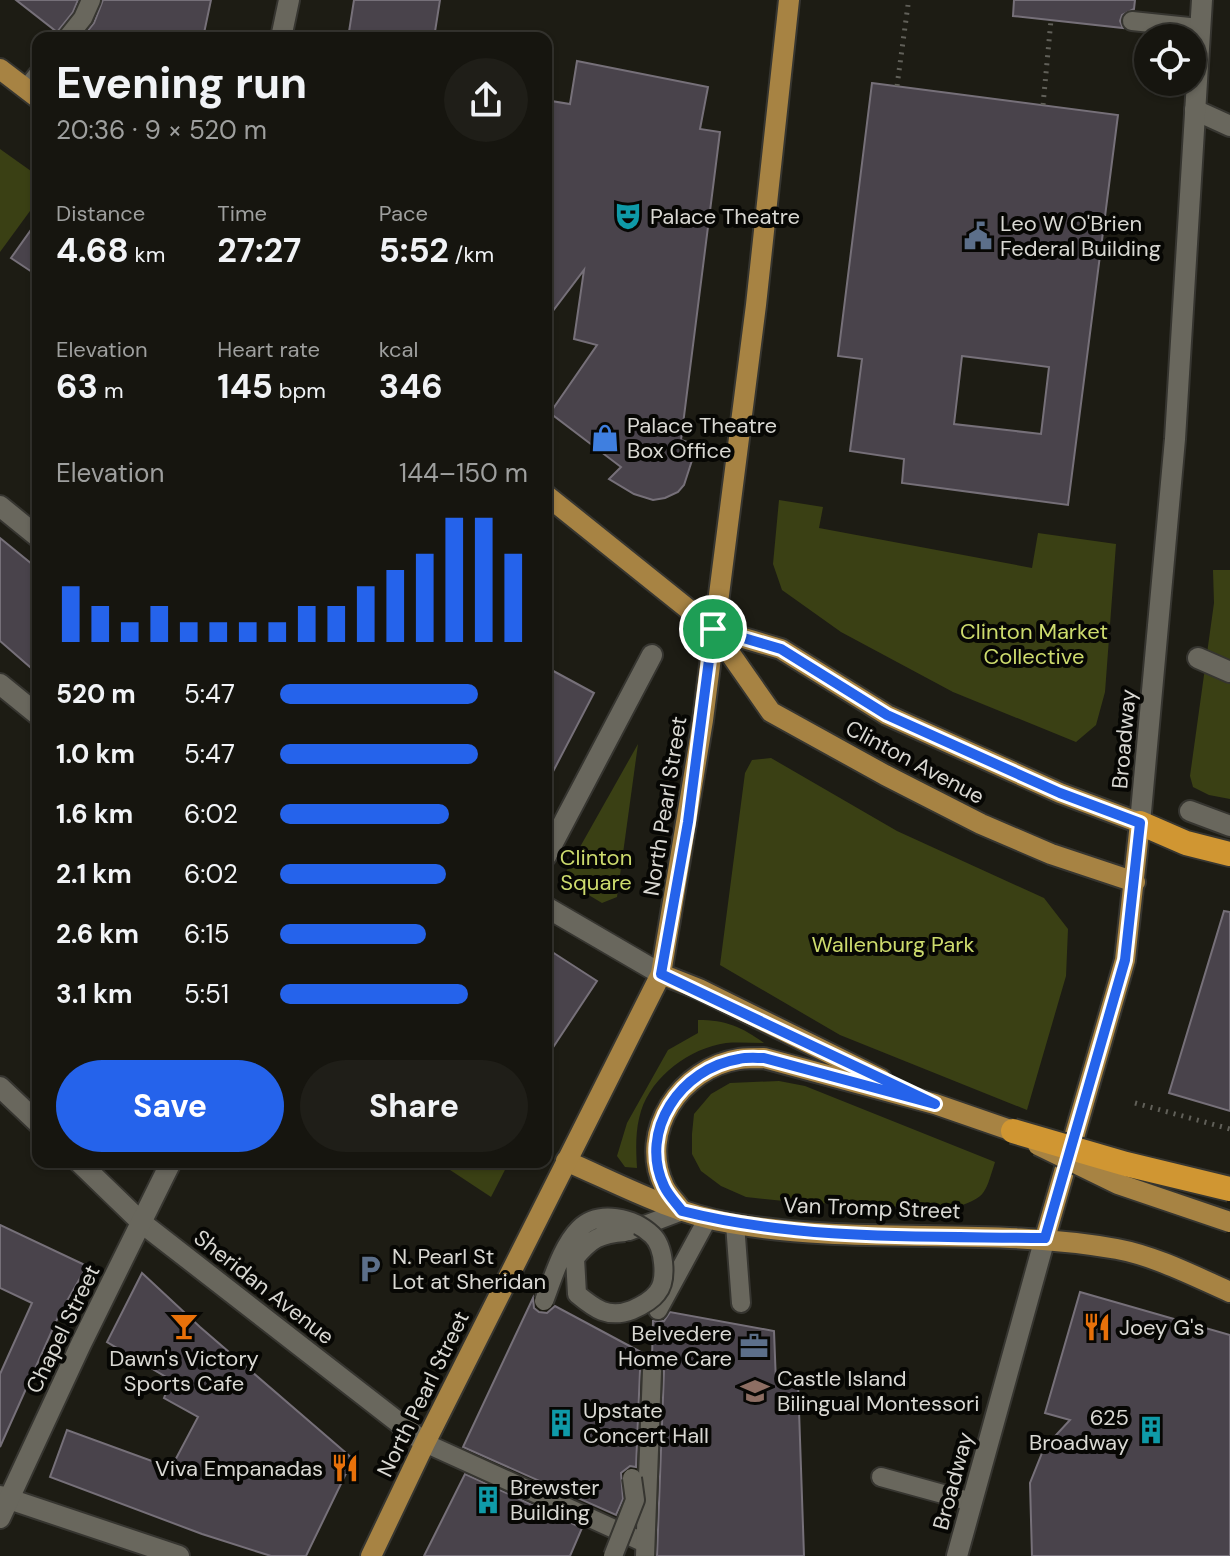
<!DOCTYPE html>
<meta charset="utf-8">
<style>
:root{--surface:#16150f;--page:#1f1e18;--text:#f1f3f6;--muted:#9e9f9e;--line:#35342f;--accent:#2563eb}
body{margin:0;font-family:"DM Sans",sans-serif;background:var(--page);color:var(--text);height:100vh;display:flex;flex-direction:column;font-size:30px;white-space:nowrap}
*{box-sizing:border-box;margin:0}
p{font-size:26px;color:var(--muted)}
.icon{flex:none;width:44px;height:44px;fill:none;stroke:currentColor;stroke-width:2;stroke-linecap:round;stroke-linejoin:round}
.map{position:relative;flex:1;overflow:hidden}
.side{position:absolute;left:32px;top:32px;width:520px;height:1136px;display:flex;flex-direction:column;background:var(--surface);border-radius:16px;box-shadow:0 2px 6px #0004,0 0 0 2px var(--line)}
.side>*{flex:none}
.buttons{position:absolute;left:1134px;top:24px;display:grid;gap:16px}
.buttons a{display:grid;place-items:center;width:72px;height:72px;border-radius:50%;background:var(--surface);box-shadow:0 2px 6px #0004,0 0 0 2px var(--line);font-size:40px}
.pin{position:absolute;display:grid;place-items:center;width:68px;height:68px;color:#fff;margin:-34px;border:4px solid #fff;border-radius:50%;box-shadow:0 2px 8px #0007}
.round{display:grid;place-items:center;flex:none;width:84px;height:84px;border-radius:42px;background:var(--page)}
.overview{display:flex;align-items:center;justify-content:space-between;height:136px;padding:0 24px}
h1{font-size:44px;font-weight:700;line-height:60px}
.figures{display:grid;grid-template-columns:repeat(3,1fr);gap:12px;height:136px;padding:8px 24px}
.figures div{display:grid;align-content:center}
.figures b{font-size:34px;font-weight:700}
.figures small{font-size:22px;font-weight:400}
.figures p{font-size:22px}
.chart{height:224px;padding:16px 24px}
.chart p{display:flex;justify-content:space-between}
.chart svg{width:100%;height:144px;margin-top:8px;stroke:var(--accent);stroke-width:6}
.primary-button{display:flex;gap:16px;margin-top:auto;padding:16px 24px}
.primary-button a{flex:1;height:92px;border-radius:48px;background:var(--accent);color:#fff;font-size:32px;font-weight:700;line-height:92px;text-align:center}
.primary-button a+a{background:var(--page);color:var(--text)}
ul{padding:0 24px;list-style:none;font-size:26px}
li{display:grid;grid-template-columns:128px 96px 1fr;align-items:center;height:60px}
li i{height:20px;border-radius:10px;background:var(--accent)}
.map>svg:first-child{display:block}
.green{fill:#3a4014}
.building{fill:#49434b;stroke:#767079;stroke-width:2;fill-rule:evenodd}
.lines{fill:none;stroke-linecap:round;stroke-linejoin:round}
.service-casing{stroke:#363530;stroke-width:22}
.pedestrian-casing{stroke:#363530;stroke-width:24}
.minor-casing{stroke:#363530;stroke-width:24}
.tertiary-casing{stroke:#363530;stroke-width:24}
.primary-casing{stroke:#363530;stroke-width:24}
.motorway-casing{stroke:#363530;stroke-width:28}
.path{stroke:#616059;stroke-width:5;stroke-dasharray:2 6;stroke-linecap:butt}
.service{stroke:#69675d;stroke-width:18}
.pedestrian{stroke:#69675d;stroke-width:20}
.minor{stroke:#69675d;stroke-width:20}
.tertiary{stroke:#69675d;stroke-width:20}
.primary{stroke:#a78343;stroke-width:20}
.motorway{stroke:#d09632;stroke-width:24}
.service-bridge-casing{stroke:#363530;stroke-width:22;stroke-linecap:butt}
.primary-bridge-casing{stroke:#363530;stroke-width:24;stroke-linecap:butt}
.motorway-bridge-casing{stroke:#363530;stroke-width:28;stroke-linecap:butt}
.service-bridge{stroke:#69675d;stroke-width:18}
.primary-bridge{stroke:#a78343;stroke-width:20}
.motorway-bridge{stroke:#d09632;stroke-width:24}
.route-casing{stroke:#fff;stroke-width:16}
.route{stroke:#2563eb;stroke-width:10}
.labels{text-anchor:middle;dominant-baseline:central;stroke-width:8;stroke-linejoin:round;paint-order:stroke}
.poi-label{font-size:22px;fill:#d9d8d3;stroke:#070704;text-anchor:start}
.park-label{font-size:22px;fill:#cddb6d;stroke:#070704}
.street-label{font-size:22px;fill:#d9d8d3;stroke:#070704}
</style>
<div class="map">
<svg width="1230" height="1556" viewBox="0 0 1230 1556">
<rect width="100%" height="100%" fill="#1d1c14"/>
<!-- green -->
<g class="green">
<polygon points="0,149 38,176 38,200 0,252"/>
<polygon points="779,500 823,507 819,528 1032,568 1038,533 1116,544 1105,692 1096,725 1076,742 953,692 841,632 782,590 773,564"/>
<polygon points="1213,570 1230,570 1230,799 1209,795 1193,787 1190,776 1214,603"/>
<polygon points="638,744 617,897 602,903 562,879"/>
<polygon points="771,758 897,831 1044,898 1068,929 1066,976 1027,1110 840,1035 720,965 745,773 752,760"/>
<path d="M698 1020C726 1020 742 1027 764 1043 751 1043 738 1042 726 1043 690 1048 652 1076 641 1111 635 1130 636 1149 637 1168L625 1167 617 1156 627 1123 668 1050 698 1033Z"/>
<path d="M779 1081 805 1086 995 1162C984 1197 986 1197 951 1209L794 1202 746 1197 721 1186 701 1171 692 1154V1134L694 1114 711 1094 730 1083Z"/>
<polygon points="438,1162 509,1162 491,1197"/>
</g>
<!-- building -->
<g class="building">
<polygon points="16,0 78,0 73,12 57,32"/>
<polygon points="103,0 211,0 203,38 82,38 94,23"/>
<polygon points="354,0 440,0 434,38 348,38"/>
<polygon points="1014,0 1135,0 1134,9 1122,15 1120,21 1123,28 1013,16"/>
<polygon points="577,61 708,87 700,129 720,132 681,440 697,445 684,485 678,492 665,498 653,500 634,494 609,479 621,467 550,413 597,345 574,339 584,270 546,320 546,126 551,101 570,104"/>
<path d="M872 83 1118 115 1068 505 902 483 904 459 850 451 862 359 838 356ZM962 356 1049 367 1041 434 954 424Z"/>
<polygon points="38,220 38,276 11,258"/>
<polygon points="0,538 38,569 38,674 0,641"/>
<polygon points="546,667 594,693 546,785"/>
<polygon points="1224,911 1230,912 1230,1111 1169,1093"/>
<polygon points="546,948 597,981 546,1058"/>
<polygon points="0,1225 87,1266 59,1315 0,1447 0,1374 32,1303 0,1288"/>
<polygon points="142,1273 200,1327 353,1459 306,1556 271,1556 202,1534 50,1477 67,1430 171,1468 198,1417 164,1398 171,1380 107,1342"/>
<polygon points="1080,1292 1230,1335 1230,1556 1032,1556 1030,1483 1044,1448 1070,1420 1045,1413"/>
<polygon points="533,1298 534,1308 539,1312 547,1313 555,1306 652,1358 653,1321 664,1321 670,1312 774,1331 776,1383 798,1381 804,1556 657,1556 664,1371 658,1361 646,1361 640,1370 636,1467 630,1466 621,1473 623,1499 616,1515 463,1447"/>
<polygon points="465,1474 582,1528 570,1556 424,1556"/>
</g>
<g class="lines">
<defs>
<g id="service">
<polyline points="1132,21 1199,28"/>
<polyline points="67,38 83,18 91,0"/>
<polyline points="26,89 38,74"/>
<polyline points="735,1224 741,1303"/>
<polyline points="629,1231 682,1211"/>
<polyline points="658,1310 708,1218"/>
<polyline points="425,1443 645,1543"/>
<polyline points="881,1477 972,1502"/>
<polyline points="645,1556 652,1371"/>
</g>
<g id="pedestrian">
<polyline points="1198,658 1230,672"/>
<polyline points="1190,811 1230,826"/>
<polyline points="546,856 652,655"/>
</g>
<g id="minor">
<polyline points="1195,110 1230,126"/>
<polyline points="0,506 38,537"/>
<polyline points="0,684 38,715"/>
<polyline points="546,907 661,974"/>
<polyline points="0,1087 38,1123"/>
<polyline points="79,1162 142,1223 425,1443"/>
<polyline points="0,1496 179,1556"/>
<polyline points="0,1518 81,1344 171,1162"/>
</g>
<g id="tertiary">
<polyline points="281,38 289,0"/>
<polyline points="1140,823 1175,439 1202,0"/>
<polyline points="957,1556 1045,1238"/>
</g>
<g id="primary">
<polyline points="0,69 38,98"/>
<polyline points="546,495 713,629 771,712 885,775 981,824 1051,854 1135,882"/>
<polyline points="713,629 781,649 887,715 1060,793 1140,823 1125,960 1045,1238"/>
<polyline points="661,974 699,989 881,1079"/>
<path d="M566 1161C619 1184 672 1213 730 1223 858 1246 989 1226 1117 1249 1155 1256 1194 1276 1230 1292"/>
<path d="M682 1211C677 1203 668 1195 664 1186 638 1131 681 1068 739 1059 747 1058 756 1058 764 1058L935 1104 1013 1131"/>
<polyline points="371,1556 425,1443 661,974 703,720 756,305 789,0"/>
</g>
<polyline id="motorway" points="1140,823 1186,843 1230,854"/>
</defs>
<!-- service casing -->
<use href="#service" class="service-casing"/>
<!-- pedestrian casing -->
<use href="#pedestrian" class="pedestrian-casing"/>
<!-- minor casing -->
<use href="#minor" class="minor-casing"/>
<!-- tertiary casing -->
<use href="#tertiary" class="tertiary-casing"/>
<!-- primary casing -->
<use href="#primary" class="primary-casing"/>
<!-- motorway casing -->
<use href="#motorway" class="motorway-casing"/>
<!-- path -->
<g class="path">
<polyline points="897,86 908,5"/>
<polyline points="1043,105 1051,20"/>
<polyline points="1135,1103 1230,1129"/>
</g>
<!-- service -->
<use href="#service" class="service"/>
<!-- pedestrian -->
<use href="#pedestrian" class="pedestrian"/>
<!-- minor -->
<use href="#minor" class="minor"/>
<!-- tertiary -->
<use href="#tertiary" class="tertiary"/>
<!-- primary -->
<use href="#primary" class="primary"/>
<!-- motorway -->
<use href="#motorway" class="motorway"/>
<defs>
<g id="service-bridge">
<path d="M544 1301C553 1278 562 1246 579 1229 599 1209 634 1218 652 1235 664 1246 668 1280 657 1293 651 1301 641 1306 632 1310 608 1319 595 1309 577 1294L575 1258C591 1239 599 1234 625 1232"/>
<polyline points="613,1556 635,1500 632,1478"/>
</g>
<polyline id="primary-bridge" points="1038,1145 1118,1184 1230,1222"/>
<polyline id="motorway-bridge" points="1013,1131 1126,1164 1230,1189"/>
</defs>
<!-- service-bridge casing -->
<use href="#service-bridge" class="service-bridge-casing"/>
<!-- primary-bridge casing -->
<use href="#primary-bridge" class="primary-bridge-casing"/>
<!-- motorway-bridge casing -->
<use href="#motorway-bridge" class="motorway-bridge-casing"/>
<!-- service-bridge -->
<use href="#service-bridge" class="service-bridge"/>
<!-- primary-bridge -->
<use href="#primary-bridge" class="primary-bridge"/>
<!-- motorway-bridge -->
<use href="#motorway-bridge" class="motorway-bridge"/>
</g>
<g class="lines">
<defs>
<path id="route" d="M713 629 781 649 887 715 1060 793 1140 823 1125 960 1045 1238C924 1236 801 1241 682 1211 676 1203 668 1195 664 1186 638 1131 681 1068 739 1059 747 1057 756 1058 764 1058L935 1104 661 974 688 822Z"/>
</defs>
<!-- route casing -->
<use href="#route" class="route-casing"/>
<!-- route -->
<use href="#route" class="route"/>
</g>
<!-- icons -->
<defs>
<symbol id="theatre-bare" viewBox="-9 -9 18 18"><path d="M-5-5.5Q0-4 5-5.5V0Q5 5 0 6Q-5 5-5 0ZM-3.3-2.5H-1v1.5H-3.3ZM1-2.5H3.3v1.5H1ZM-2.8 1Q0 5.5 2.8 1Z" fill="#0f9aa8" stroke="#070704" stroke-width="2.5" paint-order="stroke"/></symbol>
<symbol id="civic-bare" viewBox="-9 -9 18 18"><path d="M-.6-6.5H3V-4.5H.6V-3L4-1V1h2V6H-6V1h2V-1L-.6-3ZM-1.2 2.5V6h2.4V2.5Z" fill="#5c6f8a" stroke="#070704" stroke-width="2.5" paint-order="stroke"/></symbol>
<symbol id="shop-bare" viewBox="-9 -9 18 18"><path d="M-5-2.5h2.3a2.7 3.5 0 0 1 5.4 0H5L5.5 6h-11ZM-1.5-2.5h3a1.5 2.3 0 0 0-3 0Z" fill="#3f7fe0" stroke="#070704" stroke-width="2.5" paint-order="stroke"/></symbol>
<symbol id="parking-bare" viewBox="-9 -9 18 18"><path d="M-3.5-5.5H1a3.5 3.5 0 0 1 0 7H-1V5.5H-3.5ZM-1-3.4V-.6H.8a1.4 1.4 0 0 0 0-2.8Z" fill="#5c6f8a" stroke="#070704" stroke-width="2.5" paint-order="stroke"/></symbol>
<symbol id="bar-bare" viewBox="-9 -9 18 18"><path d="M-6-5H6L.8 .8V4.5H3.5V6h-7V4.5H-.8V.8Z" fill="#e8710a" stroke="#070704" stroke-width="2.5" paint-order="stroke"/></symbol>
<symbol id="restaurant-bare" viewBox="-9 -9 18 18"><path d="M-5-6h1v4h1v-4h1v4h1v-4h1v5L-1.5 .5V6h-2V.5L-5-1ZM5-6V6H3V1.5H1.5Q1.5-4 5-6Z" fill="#e8710a" stroke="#070704" stroke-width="2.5" paint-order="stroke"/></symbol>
<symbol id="office-bare" viewBox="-9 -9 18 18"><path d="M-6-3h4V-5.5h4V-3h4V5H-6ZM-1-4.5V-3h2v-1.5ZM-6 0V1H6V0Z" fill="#5c6f8a" stroke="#070704" stroke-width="2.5" paint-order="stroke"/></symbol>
<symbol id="school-bare" viewBox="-9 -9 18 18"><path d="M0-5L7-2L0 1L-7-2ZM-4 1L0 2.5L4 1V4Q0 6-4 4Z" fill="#8d6e63" stroke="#070704" stroke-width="2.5" paint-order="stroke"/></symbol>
<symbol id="building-bare" viewBox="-9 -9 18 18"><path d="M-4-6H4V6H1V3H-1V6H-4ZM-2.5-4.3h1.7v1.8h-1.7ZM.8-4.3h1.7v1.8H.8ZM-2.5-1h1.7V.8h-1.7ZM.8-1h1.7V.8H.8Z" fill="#0f9aa8" stroke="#070704" stroke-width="2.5" paint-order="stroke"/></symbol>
</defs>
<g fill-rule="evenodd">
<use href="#theatre-bare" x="608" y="196" width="40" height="40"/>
<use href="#civic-bare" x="958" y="216" width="40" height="40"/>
<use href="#shop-bare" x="585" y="418" width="40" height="40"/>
<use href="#parking-bare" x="350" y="1249" width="40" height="40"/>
<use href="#bar-bare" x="164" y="1306" width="40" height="40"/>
<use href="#restaurant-bare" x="1077" y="1307" width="40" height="40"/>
<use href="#office-bare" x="734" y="1326" width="40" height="40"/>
<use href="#school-bare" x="735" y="1371" width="40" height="40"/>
<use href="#building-bare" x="541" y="1403" width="40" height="40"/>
<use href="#building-bare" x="1131" y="1410" width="40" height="40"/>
<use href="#restaurant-bare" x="325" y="1448" width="40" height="40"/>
<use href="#building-bare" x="468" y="1480" width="40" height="40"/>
</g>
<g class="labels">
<!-- poi labels -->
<g class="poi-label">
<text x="650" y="216">Palace Theatre</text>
<text x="1000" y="223">Leo W O'Brien<tspan x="1000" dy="25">Federal Building</tspan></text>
<text x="627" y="425">Palace Theatre<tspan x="627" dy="25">Box Office</tspan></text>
<text x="392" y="1256">N. Pearl St<tspan x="392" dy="25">Lot at Sheridan</tspan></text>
<text x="1119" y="1327">Joey G's</text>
<text x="732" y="1333" text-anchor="end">Belvedere<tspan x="732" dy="25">Home Care</tspan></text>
<text x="184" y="1358" text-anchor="middle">Dawn's Victory<tspan x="184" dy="25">Sports Cafe</tspan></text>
<text x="777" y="1378">Castle Island<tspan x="777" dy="25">Bilingual Montessori</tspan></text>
<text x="583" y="1410">Upstate<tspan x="583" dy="25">Concert Hall</tspan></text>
<text x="1129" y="1417" text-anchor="end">625<tspan x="1129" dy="25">Broadway</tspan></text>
<text x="323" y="1468" text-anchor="end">Viva Empanadas</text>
<text x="510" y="1487">Brewster<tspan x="510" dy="25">Building</tspan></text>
</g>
<!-- park labels -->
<g class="park-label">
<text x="1034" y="631">Clinton Market<tspan x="1034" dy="25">Collective</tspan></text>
<text x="596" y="857">Clinton<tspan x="596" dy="25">Square</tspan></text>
<text x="893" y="944">Wallenburg Park</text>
</g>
<!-- street labels -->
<g class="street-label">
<text transform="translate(1124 739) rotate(-85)">Broadway</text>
<text transform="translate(915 762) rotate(28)">Clinton Avenue</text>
<text transform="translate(665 806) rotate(-81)">North Pearl Street</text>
<text transform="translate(872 1208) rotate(2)">Van Tromp Street</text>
<text transform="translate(264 1287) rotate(38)">Sheridan Avenue</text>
<text transform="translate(63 1329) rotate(-64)">Chapel Street</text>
<text transform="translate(423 1394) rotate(-64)">North Pearl Street</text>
<text transform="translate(953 1481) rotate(-75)">Broadway</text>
</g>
</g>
</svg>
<div class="buttons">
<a><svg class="icon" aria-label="locate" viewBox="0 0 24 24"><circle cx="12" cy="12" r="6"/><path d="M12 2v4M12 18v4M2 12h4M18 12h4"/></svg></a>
</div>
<div class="pin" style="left:713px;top:629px;background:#1e9e55"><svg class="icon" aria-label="arrive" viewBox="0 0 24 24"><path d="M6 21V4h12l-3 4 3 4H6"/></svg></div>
<section class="side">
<div class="overview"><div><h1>Evening run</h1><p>20:36 · 9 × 520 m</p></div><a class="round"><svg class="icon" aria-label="share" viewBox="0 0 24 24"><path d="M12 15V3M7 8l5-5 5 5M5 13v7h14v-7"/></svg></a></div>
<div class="figures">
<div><p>Distance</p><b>4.68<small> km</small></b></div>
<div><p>Time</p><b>27:27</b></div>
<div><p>Pace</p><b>5:52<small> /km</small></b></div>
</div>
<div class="figures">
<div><p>Elevation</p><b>63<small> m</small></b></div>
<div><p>Heart rate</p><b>145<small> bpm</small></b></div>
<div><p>kcal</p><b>346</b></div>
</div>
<div class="chart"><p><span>Elevation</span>144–150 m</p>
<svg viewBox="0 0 160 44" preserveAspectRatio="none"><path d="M5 44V27M15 44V33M25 44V38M35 44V33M45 44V38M55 44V38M65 44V38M75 44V38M85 44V33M95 44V33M105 44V27M115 44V22M125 44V17M135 44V6M145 44V6M155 44V17"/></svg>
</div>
<ul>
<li><b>520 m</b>5:47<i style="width:80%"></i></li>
<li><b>1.0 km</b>5:47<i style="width:80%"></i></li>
<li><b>1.6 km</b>6:02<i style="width:68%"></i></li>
<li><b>2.1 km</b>6:02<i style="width:67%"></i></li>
<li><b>2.6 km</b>6:15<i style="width:59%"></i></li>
<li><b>3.1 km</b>5:51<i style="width:76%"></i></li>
</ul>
<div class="primary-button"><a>Save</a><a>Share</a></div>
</section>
</div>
